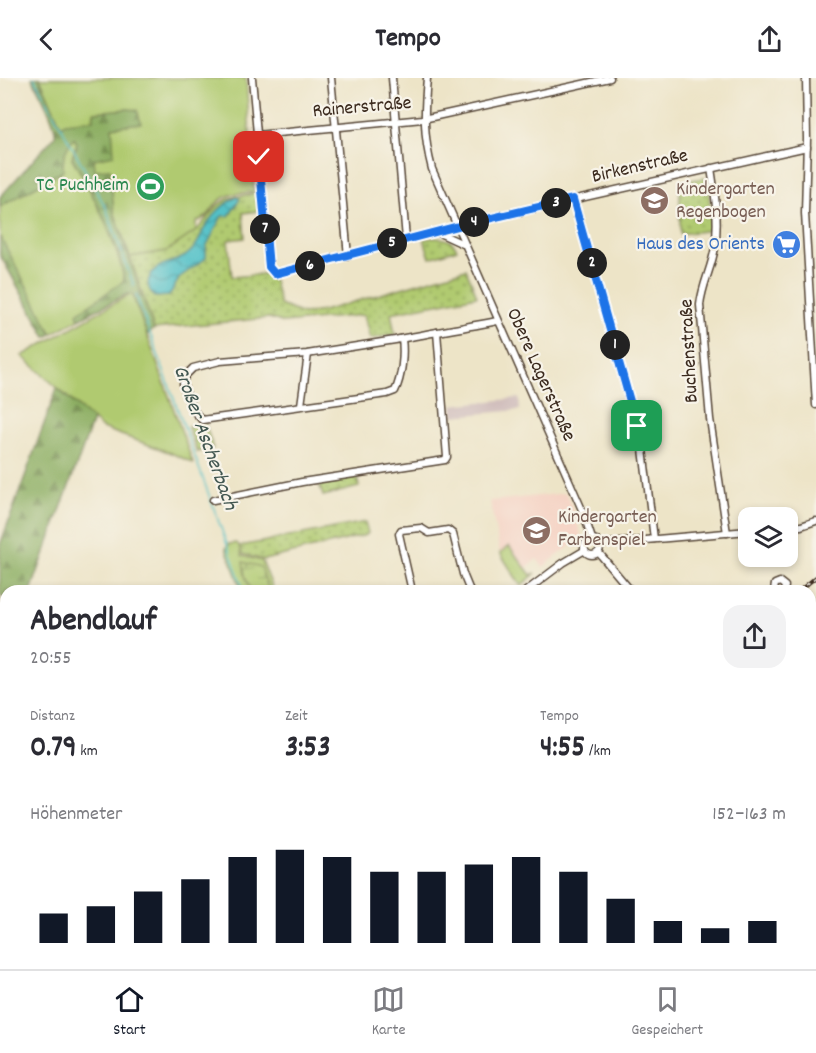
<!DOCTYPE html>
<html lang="de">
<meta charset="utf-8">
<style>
:root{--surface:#fff;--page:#f2f2f3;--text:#2b2b33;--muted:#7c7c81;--line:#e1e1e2;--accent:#111827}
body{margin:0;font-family:Dekko,sans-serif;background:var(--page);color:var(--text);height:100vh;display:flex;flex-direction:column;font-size:22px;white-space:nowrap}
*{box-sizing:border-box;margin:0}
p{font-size:20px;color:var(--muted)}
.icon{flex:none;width:33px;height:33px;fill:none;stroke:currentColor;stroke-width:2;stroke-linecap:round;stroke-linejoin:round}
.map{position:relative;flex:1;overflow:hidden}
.drawer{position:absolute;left:0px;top:507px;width:816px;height:384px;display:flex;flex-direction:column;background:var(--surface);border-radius:18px 18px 0 0;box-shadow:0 3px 9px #0003}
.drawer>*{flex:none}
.buttons{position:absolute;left:738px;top:429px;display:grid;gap:12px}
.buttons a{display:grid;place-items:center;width:60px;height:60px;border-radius:12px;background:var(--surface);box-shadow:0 3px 9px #0003;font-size:30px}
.pin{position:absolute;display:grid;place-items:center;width:51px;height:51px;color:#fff;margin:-26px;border-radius:12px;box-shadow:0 3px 9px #0006}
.km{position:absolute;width:30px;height:30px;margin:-15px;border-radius:50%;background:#222;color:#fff;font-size:16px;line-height:30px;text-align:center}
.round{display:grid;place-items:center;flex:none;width:63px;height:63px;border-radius:18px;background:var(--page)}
.head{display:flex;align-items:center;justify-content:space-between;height:102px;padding:0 30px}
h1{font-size:33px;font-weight:700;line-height:45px}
.stats{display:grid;grid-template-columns:repeat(3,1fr);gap:9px;height:102px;padding:6px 30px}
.stats div{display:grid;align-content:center}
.stats b{font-size:30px;font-weight:700}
.stats small{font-size:16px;font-weight:400}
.stats p{font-size:16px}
.chart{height:168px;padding:12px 30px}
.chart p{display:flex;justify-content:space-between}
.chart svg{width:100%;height:108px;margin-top:6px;stroke:var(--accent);stroke-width:6}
header{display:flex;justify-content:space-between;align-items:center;height:78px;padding:0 30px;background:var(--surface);font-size:27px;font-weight:700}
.tabs{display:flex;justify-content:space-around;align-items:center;height:84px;border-top:2px solid var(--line);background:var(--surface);font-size:16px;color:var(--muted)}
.tabs a{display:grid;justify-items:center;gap:3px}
.tabs .selected{color:var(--accent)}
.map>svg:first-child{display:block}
.built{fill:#f5d2c3}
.industrial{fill:#d1bfbd}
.grass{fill:#b0ca70;stroke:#767a47;stroke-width:1.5}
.forest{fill:url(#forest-firs);stroke:#646c40;stroke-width:1.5}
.wetland{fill:url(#wetland-marsh);stroke:#767a47;stroke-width:1.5}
.park{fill:url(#park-dots);stroke:#767a47;stroke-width:1.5}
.water{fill:url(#water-waves);stroke:#477673;stroke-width:1.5}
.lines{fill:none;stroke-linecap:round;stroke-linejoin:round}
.stream{stroke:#53c1c8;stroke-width:1.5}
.minor-casing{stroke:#564637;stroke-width:9}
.minor{stroke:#fff;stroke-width:6}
.rail-casing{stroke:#3b2a1e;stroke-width:4}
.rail{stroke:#f7f3e8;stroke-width:1.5;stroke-dasharray:4.5;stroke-linecap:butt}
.route-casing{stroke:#fff;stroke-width:12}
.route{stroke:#1a73e8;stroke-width:8}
.labels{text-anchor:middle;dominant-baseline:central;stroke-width:4.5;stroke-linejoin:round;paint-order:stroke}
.street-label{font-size:20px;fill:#3b2a1e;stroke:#f7f3e8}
.leisure-label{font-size:20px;fill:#27864d;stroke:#f7f3e8;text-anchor:end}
.education-label{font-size:20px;fill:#785e54;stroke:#f7f3e8;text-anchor:start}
.shop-label{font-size:20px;fill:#366cbe;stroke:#f7f3e8;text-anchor:end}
.water-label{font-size:21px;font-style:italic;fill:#425751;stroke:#f7f3e8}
</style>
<header><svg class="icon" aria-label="back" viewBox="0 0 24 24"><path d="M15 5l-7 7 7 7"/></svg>Tempo<svg class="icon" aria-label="share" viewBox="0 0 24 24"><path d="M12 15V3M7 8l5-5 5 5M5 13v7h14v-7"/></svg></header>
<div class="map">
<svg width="816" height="891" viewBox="0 0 816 891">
<defs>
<pattern id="forest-firs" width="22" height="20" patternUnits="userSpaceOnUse" patternTransform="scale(1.5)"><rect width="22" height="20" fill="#8cae62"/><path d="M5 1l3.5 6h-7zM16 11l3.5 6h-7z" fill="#748e50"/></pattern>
<pattern id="wetland-marsh" width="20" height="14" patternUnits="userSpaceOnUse" patternTransform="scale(1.5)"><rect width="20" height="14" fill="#b0ca70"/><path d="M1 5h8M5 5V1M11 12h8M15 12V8" fill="none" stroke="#90a45b"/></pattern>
<pattern id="park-dots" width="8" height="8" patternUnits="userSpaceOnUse" patternTransform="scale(1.5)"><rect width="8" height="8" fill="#b0ca70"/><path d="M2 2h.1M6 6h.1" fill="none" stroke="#90a45b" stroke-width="1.8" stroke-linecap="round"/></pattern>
<pattern id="water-waves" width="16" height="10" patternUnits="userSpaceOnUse" patternTransform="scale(1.5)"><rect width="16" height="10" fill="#53c1c8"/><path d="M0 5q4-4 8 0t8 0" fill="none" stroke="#469da2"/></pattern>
</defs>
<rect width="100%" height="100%" fill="#f7f3e8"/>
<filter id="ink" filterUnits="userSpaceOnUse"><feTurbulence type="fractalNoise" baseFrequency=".0167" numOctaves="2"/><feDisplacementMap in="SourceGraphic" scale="12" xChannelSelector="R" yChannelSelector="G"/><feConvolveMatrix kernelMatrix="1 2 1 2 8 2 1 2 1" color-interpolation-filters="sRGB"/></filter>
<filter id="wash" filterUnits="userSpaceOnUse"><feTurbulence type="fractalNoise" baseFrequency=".008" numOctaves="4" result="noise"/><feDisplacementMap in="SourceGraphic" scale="24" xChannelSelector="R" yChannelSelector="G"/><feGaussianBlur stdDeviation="1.35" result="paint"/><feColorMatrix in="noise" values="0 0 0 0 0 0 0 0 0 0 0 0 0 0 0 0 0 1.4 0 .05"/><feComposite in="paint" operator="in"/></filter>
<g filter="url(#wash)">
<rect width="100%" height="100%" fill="#ede4c7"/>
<!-- built -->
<polygon class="built" points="567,415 582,459 543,489 537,481 526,490 509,468 500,475 490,423"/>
<!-- industrial -->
<g class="industrial">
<polygon points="519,320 520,332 453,338 452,327"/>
<polygon points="383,885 589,885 582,891 376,891"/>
</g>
<!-- grass -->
<g class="grass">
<path d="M40 0H246L254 114C241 115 226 115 217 125 208 136 210 138 196 144V153L167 173 130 179 108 116 87 80 103 44 74 59 77 65 72 80C92 113 110 151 121 188 124 197 124 206 127 215L46 259 0 177V120L57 58 61 49Z"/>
<polygon points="132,215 193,385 171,375 102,350 22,278"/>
<polygon points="236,465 240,468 242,478 262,483 274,513 242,513 226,470 229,466"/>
<polygon points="509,468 531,497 536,495 521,508 500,475"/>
</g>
<!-- forest -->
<g class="forest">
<path d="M32 0H40L61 48 65 45 93 42 94 34 128 31 137 32 141 45 112 49 114 77 94 81 95 92 110 91 114 135 154 251 147 257 132 216H127L79 241 77 235 124 203C120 167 91 112 72 80L77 65 74 60C65 70 62 80 63 93L0 129V119L55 58C57 45 39 13 32 0Z"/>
<polygon points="0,158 52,256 46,259 0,177"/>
<polygon points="57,310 93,342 31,513 6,513 6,521 0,518 0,467"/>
</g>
<!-- wetland -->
<polygon class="wetland" points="243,484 261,489 269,513 251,513 245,498"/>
<!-- park -->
<g class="park">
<polygon points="704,100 708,104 712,152 680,156 680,104"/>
<polygon points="257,115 258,133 243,135 245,160 228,162 232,199 265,196 274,203 280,227 303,236 323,233 466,191 477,218 391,235 395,256 370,261 364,237 284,245 269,240 154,251 130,179 167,173 196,153 219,126 229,120"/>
<path d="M433 160C444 160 452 161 457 171L430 180 424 161Z"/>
<polygon points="205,345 213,370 197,374 188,349"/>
<polygon points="357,398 359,409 323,418 319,405"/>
<polygon points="365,444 368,455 366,457 264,482 242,476 240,468"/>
</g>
<!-- water -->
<path class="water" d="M237 119 240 121 229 138H222L206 169V180L180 199 169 218 155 219C149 213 146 206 150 198 157 183 179 185 189 175 196 169 199 163 202 155 209 140 222 126 237 119Z"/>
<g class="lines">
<!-- stream -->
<g class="stream">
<polyline points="34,0 106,130 134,208"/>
<polyline points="136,217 244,513"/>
</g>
</g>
</g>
<g filter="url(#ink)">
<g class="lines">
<defs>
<g id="minor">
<polyline points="252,0 269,189 275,196 469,145 807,69"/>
<polyline points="331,0 348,178"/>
<polyline points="392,0 406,161"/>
<path d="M427 0C424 35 423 57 432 91L583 434 592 461"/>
<polyline points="806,0 807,61 805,135 816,327"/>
<polyline points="257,57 423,41 610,0"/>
<path d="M711 90C715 116 719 142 715 169 712 189 702 207 700 227L710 341 727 455"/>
<polyline points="573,121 643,371 654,461"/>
<polyline points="437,154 463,166"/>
<path d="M402 261C404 276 402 299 395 313L387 316 202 342 192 331 183 306 185 298 193 290 220 283 307 276 395 262C429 255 463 250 497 243"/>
<polyline points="301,327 308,276"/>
<polyline points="213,422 302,404 445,382 447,379 437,254"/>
<polyline points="788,449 801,448 816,443"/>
<circle cx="592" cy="469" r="8"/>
<polyline points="600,466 748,453"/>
<polyline points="599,475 631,513"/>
<polyline points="412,513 399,456 401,452 421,450 429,455 448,452 453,456 463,496 470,513"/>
<polyline points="526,513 563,485 585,472"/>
<polyline points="774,513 775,506 780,504 785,508 784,513"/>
<polyline points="810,711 816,713"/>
<polyline points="346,891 353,885"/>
</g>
</defs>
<!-- minor casing -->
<use href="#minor" class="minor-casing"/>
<!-- minor -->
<use href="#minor" class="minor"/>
<defs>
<g id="rail">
<polyline points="799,513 816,499"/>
<polyline points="366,891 373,885"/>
</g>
</defs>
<!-- rail casing -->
<use href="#rail" class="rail-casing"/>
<!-- rail -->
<use href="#rail" class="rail"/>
</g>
</g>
<g class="lines" filter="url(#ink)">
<defs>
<polyline id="route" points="259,79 269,189 275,196 466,146 573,121 637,348"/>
</defs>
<!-- route casing -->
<use href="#route" class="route-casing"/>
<!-- route -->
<use href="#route" class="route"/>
</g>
<!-- icons -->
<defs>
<symbol id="stadium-disc" viewBox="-11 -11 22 22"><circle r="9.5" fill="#2e9e5b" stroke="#f7f3e8"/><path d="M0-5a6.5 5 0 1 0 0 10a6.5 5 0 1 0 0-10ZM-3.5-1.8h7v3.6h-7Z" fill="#fff"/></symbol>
<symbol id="school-disc" viewBox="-11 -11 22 22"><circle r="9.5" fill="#8d6e63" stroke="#f7f3e8"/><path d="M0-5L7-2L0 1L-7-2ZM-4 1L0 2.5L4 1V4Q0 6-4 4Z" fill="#fff"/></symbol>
<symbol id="supermarket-disc" viewBox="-11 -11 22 22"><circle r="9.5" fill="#3f7fe0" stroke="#f7f3e8"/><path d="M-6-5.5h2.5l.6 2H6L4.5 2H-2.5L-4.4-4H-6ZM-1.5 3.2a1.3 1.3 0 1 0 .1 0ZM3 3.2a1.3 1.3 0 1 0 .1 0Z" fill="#fff"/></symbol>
</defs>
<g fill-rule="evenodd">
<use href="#stadium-disc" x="134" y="92" width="33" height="33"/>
<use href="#school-disc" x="638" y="106" width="33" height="33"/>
<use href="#supermarket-disc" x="770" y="150" width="33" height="33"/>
<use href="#school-disc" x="520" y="436" width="33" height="33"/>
</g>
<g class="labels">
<!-- street labels -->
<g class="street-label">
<text transform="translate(362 30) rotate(-5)">Rainerstraße</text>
<text transform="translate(640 89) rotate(-13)">Birkenstraße</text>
<text transform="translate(690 273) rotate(-93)">Buchenstraße</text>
<text transform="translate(540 297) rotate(66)">Obere Lagerstraße</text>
</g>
<!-- leisure labels -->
<g class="leisure-label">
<text x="129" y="108">TC Puchheim</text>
</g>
<!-- education labels -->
<g class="education-label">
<text x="676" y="112">Kindergarten<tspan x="676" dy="23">Regenbogen</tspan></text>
<text x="558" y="440">Kindergarten<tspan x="558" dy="23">Farbenspiel</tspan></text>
</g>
<!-- shop labels -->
<g class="shop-label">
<text x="765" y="167">Haus des Orients</text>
</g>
<!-- water labels -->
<g class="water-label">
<text transform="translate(204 360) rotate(70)">Großer Ascherbach</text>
</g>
</g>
</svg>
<div class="buttons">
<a><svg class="icon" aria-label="layers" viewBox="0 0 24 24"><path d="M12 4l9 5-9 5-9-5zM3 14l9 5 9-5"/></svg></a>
</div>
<div class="pin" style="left:637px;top:348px;background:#1e9e55"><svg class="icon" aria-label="arrive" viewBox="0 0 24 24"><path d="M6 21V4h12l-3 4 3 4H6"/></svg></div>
<div class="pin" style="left:259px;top:79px;background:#d93025"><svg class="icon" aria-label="check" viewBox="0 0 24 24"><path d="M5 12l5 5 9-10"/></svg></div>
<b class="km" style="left:615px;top:267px">1</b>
<b class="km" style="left:592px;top:185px">2</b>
<b class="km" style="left:556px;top:125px">3</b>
<b class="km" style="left:474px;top:144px">4</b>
<b class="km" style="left:392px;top:165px">5</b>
<b class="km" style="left:310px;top:188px">6</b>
<b class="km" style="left:265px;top:151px">7</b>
<section class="drawer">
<div class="head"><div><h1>Abendlauf</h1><p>20:55</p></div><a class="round"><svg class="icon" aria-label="share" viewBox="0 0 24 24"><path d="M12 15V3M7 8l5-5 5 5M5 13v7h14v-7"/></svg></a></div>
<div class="stats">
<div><p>Distanz</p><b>0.79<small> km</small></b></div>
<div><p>Zeit</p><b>3:53</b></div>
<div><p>Tempo</p><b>4:55<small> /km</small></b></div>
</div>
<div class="chart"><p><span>Höhenmeter</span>152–163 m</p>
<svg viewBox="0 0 160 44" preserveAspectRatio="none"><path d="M5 44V32M15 44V29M25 44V23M35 44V18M45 44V9M55 44V6M65 44V9M75 44V15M85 44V15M95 44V12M105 44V9M115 44V15M125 44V26M135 44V35M145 44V38M155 44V35"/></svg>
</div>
</section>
</div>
<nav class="tabs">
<a class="selected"><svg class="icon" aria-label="home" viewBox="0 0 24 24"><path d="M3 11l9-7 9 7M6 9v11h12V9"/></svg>Start</a>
<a><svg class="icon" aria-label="map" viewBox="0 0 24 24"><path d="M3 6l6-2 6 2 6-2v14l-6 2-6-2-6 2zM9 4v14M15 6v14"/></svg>Karte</a>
<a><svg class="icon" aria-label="saved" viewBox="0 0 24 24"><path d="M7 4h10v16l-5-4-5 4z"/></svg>Gespeichert</a>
</nav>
